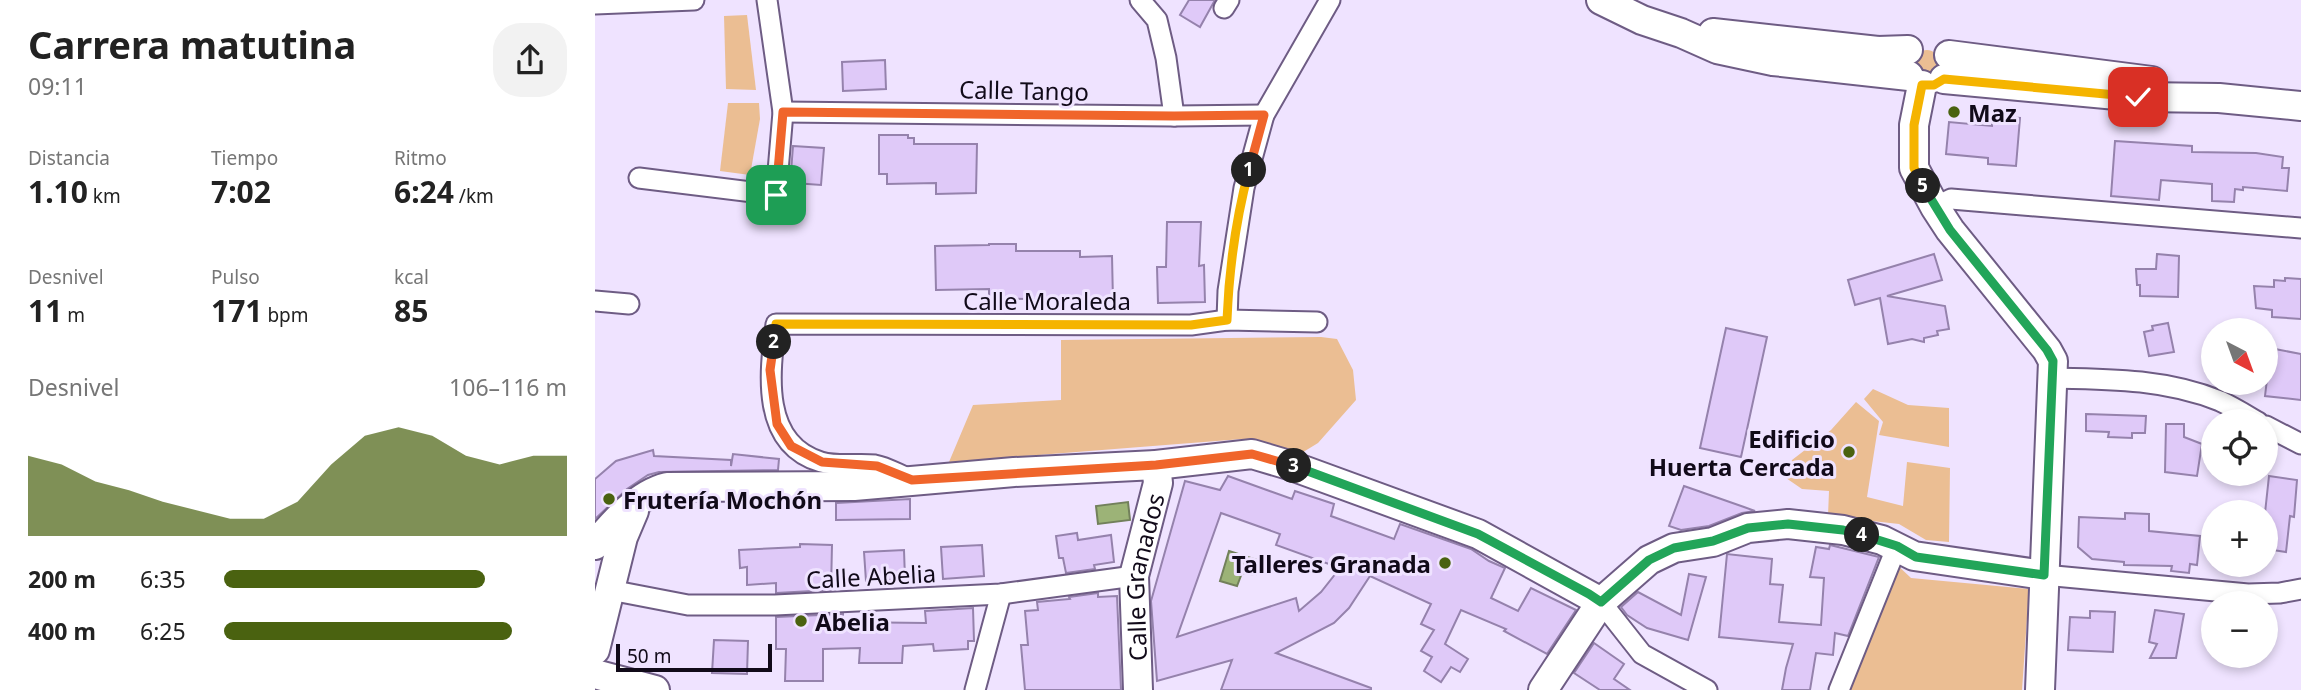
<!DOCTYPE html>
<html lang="es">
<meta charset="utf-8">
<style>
:root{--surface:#fff;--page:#f2f2f2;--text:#222;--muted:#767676;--accent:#4a6210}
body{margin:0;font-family:"Noto Sans",sans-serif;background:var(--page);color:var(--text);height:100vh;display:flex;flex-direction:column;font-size:26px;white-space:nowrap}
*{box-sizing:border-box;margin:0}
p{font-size:23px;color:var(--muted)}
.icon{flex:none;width:38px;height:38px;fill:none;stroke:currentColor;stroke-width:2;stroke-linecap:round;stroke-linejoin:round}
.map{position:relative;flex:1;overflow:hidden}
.details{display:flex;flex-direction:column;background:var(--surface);width:595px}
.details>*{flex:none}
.needle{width:46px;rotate:139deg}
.controls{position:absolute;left:1606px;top:318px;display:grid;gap:14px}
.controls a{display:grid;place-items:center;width:77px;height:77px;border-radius:50%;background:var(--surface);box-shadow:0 4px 10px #0003;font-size:35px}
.scale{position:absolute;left:21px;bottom:18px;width:156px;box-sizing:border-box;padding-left:7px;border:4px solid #110a19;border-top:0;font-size:19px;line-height:24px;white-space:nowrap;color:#110a19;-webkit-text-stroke:5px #efe3ff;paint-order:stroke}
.pin{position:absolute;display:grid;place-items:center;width:60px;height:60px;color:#fff;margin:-30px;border-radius:14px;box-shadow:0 4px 10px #0006}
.km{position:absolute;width:35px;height:35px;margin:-18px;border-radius:50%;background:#222;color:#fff;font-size:19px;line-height:35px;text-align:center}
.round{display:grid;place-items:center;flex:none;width:74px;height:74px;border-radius:28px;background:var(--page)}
.head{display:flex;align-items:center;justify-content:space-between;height:119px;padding:0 28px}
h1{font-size:38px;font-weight:700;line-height:52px}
.stats{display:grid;grid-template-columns:repeat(3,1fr);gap:10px;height:119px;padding:7px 28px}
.stats div{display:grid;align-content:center}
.stats b{font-size:30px;font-weight:700}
.stats small{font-size:19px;font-weight:400}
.stats p{font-size:19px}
.chart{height:196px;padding:14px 28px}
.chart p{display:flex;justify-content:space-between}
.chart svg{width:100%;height:126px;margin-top:7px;fill:var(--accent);opacity:.7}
ul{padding:0 28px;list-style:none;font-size:23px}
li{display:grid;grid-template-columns:112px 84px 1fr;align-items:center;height:52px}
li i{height:18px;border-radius:9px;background:var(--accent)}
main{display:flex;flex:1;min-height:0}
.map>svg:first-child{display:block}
.green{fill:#ebbe93}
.water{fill:#9cb377;stroke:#72805b;stroke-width:2}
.building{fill:#dfc9f8;stroke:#9582ac;stroke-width:2;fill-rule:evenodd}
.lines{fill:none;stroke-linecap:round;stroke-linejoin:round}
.street-casing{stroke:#6e5c84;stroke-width:23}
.secondary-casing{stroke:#6e5c84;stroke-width:32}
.street{stroke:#fff;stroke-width:19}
.secondary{stroke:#fff;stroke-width:28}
.split-1-casing{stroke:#fff;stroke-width:14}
.split-2-casing{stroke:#fff;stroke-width:14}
.split-3-casing{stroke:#fff;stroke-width:14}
.split-4-casing{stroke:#fff;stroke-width:14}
.split-5-casing{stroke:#fff;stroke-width:14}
.split-6-casing{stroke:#fff;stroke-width:14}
.split-1{stroke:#f0652b;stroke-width:9}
.split-2{stroke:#f5b400;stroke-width:9}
.split-3{stroke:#f0652b;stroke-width:9}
.split-4{stroke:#22a559;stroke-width:9}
.split-5{stroke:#22a559;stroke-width:9}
.split-6{stroke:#f5b400;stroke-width:9}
.poi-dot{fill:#4a6210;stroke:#efe3ff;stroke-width:2.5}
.labels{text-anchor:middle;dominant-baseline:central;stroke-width:6;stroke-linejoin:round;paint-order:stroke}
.street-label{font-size:24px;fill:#110a19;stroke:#efe3ff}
.poi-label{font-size:24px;font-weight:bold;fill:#110a19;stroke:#efe3ff;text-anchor:start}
</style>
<main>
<section class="details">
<div class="head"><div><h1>Carrera matutina</h1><p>09:11</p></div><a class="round"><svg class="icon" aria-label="share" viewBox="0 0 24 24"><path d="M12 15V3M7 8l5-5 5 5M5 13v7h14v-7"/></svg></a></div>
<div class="stats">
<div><p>Distancia</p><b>1.10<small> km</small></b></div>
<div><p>Tiempo</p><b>7:02</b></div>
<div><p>Ritmo</p><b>6:24<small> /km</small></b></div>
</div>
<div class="stats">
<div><p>Desnivel</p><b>11<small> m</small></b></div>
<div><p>Pulso</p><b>171<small> bpm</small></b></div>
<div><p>kcal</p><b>85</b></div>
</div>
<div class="chart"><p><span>Desnivel</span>106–116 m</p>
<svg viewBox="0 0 160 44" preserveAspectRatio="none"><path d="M0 44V16L10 19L20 25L30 28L40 32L50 35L60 38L70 38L80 32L90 19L100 9L110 6L120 9L130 16L140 19L150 16L160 16V44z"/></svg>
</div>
<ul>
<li><b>200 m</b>6:35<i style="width:76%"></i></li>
<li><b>400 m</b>6:25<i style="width:84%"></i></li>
</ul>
</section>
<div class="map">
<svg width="1706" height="690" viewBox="0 0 1706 690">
<rect width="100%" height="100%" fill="#efe3ff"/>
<!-- green -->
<g class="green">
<polygon points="152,15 161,90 131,89 129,16"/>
<circle cx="1332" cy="62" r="12"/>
<polygon points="133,103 164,103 165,119 155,175 125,171"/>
<polygon points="726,337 742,339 758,370 761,400 723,443 705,454 647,439 354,462 378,405 466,400 466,340"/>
<polygon points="1278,389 1313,405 1354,408 1354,447 1284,435 1288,422 1269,399"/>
<polygon points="1261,402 1284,421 1272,497 1308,506 1312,462 1355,468 1354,542 1331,540 1304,524 1233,516 1234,491 1207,489 1191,478 1197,460 1236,430"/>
<polygon points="1299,562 1316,578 1434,589 1427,690 1246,690"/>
</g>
<!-- water -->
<g class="water">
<polygon points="533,502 535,520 503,524 501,506"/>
<polygon points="634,551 665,561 661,575 647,573 642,586 625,581"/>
</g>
<!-- building -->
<g class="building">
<polygon points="594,0 620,0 605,27 585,15"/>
<polygon points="290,60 291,89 248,91 247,62"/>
<polygon points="1397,116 1425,118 1421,166 1393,164 1393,158 1351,154 1354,122 1397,126"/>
<polygon points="284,135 313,135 313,138 319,138 319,144 382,144 381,193 341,194 341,183 292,184 292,174 284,174"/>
<polygon points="1520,141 1597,146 1597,152 1661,153 1688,157 1687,168 1694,168 1692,191 1648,187 1648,190 1640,189 1639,202 1617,201 1617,184 1566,180 1564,200 1516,196"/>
<polygon points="198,146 229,148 226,185 199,183 200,172 196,172"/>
<polygon points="572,222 606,222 604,266 609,265 610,302 563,303 562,267 571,267"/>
<polygon points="394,244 421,244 421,251 485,251 485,257 517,256 518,301 394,298 394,289 341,290 340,246 394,245"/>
<polygon points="1339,254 1347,280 1292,296 1350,306 1354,329 1342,331 1343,335 1329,338 1329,342 1317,339 1293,344 1285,298 1260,305 1253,280"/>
<polygon points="1562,254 1584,256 1583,297 1545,296 1545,285 1542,285 1541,269 1561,269"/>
<polygon points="1690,278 1706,279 1706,319 1677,317 1677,310 1661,308 1659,286 1679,287 1679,280 1690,281"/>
<polygon points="1573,323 1579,352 1554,356 1549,332 1558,330 1557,326"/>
<polygon points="1131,328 1172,337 1146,457 1105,448"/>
<polygon points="1680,349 1706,354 1706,400 1670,396 1673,371 1677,371"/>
<polygon points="1491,414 1551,416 1550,433 1537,433 1537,438 1513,437 1514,432 1491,431"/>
<polygon points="1571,424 1589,424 1589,437 1607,444 1602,476 1570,472"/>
<polygon points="58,450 59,456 136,460 136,466 138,454 184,459 183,470 64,472 53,475 32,489 0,519 0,479 21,461"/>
<path d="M633 476 697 499 700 491 739 504 736 516 799 539 805 524 876 549 894 561 910 568 896 598 923 611 936 588 981 610 952 654 909 631 911 629 866 610 850 644 873 659 865 672 856 667 846 682 829 671 837 657 826 651 839 630 826 624 836 604 775 576 754 608 739 623 681 653 776 688V690H626L637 660 562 681 556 601 590 481 625 490ZM626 513 685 534 681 545 745 568 726 592 704 611 701 598 582 637Z"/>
<polygon points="1674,476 1702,480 1699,517 1695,516 1691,552 1671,549 1670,513"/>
<polygon points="1089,486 1149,507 1160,511 1147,513 1114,526 1086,530 1074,526"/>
<polygon points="315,499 315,519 241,520 241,503"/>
<polygon points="1530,513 1554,514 1554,531 1605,536 1602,565 1595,564 1594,573 1576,571 1577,566 1529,565 1529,562 1497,559 1483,547 1484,517 1530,519"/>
<polygon points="482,533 483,540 516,535 519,562 499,565 500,569 471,573 468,558 464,558 461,536"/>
<polygon points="205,544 237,545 236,590 181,593 181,583 152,585 152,567 145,568 144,550 205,547"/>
<polygon points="387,545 389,576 348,579 346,547"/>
<polygon points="1235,545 1284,557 1253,636 1240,633 1238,655 1221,653 1215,690 1187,690 1191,668 1198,644 1124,637 1132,554 1177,559 1175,584 1188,585 1184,622 1226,625 1229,578 1215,577 1221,547 1234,549"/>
<polygon points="309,550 310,579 271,581 269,552"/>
<polygon points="1094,574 1111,577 1093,640 1052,628 1032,615 1026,607 1043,592 1086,615"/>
<polygon points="503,593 503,597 522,596 526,690 430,690 426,645 433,645 430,611 443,610 442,602 475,599 474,597"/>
<polygon points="378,608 379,641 373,641 373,649 339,651 338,644 308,646 307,663 264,663 265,648 228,649 228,681 190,681 191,649 181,649 181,617 248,614 248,622 331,623 330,611"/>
<polygon points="1560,610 1589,614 1581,658 1555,658 1562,644 1554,642"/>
<polygon points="1495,611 1520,612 1518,652 1473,650 1475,617 1495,618"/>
<polygon points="119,640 153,641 152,674 117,673"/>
<polygon points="999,643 1029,664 1019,679 1035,690 1005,690 979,673"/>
</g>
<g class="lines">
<defs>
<g id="street">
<polyline points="545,0 562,20 571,58 579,116"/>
<polyline points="0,4 99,0"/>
<polyline points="629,8 634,0"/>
<polyline points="188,112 579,116 669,115"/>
<polyline points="44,178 181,195 188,112 172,0"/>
<polyline points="1340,207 1356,199 1706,228"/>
<polyline points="0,301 34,304"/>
<polyline points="632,320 633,291 649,188 669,115 735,0"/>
<path d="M1458 378C1514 379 1571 379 1625 401 1638 407 1651 415 1663 422"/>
<polyline points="1671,426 1706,444"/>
<path d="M315 479C304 475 292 467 280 465 263 463 243 467 226 462 166 444 174 374 181 324L596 325 632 320 722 322"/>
<polyline points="1449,575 1653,594 1685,593 1706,589"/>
<polyline points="15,590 93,605 180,605 406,594 539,576"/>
<polyline points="1006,602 1047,654 1112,690"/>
<polyline points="380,690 406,594"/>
<polyline points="1244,690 1302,546"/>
</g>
<g id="secondary">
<polyline points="1006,0 1047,20 1086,33 1122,49 1178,61 1314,76"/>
<polyline points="1118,33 1283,51 1313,50"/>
<polyline points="1354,55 1557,81"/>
<polyline points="1349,79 1543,97 1624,98 1706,106"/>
<polyline points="1327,85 1319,125 1319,168 1340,207 1355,230 1452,350 1458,361 1445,690"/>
<path d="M0 545C18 523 43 494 72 487L259 486 419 472 561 465 657 454 694 465 883 534 1006 602"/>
<polyline points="0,650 28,537 39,511"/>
<polyline points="0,674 60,690"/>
<path id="s1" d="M543 690 539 576 563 483 561 465"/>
<polyline points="948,690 1006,602 1054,560 1079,548 1118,542 1153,528 1193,524 1248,530 1287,540 1319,556 1449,575"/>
</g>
</defs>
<!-- street casing -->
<use href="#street" class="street-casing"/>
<!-- secondary casing -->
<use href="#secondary" class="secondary-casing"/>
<!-- street -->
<use href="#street" class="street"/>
<!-- secondary -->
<use href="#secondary" class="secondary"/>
</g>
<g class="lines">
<defs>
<polyline id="split-1" points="181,195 188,112 579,116 669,115 654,170"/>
<path id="split-2" d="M179 342 181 324 596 325 632 320C634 270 641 218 654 170"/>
<polyline id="split-3" points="179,342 175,370 182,424 196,446 227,462 282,466 317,480 561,465 657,454 699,466"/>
<polyline id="split-4" points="699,466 883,534 994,594 1006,602 1054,560 1079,548 1118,541 1153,528 1193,524 1248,530 1267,535"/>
<polyline id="split-5" points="1267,535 1302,546 1321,557 1449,575 1458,361 1452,350 1355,230 1328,186"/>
<polyline id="split-6" points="1328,186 1319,168 1319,125 1327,85 1339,85 1349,79 1543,97"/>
</defs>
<!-- split-1 casing -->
<use href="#split-1" class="split-1-casing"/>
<!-- split-2 casing -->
<use href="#split-2" class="split-2-casing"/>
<!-- split-3 casing -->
<use href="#split-3" class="split-3-casing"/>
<!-- split-4 casing -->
<use href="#split-4" class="split-4-casing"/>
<!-- split-5 casing -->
<use href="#split-5" class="split-5-casing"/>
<!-- split-6 casing -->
<use href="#split-6" class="split-6-casing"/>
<!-- split-1 -->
<use href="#split-1" class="split-1"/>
<!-- split-2 -->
<use href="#split-2" class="split-2"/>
<!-- split-3 -->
<use href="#split-3" class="split-3"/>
<!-- split-4 -->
<use href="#split-4" class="split-4"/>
<!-- split-5 -->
<use href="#split-5" class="split-5"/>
<!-- split-6 -->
<use href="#split-6" class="split-6"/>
</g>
<!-- markers -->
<g class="poi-dot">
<circle cx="1359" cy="112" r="7"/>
<circle cx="1254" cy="452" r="7"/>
<circle cx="14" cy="499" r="7"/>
<circle cx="850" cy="563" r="7"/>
<circle cx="206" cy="621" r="7"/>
</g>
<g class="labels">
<!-- street labels -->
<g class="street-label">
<text transform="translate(429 90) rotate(1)">Calle Tango</text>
<text x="452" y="300">Calle Moraleda</text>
<text transform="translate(276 576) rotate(-3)">Calle Abelia</text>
<text stroke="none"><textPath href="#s1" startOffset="114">Calle Granados</textPath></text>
</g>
<!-- poi labels -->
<g class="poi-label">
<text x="1373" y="112">Maz</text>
<text x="1240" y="438" text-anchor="end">Edificio<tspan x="1240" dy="28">Huerta Cercada</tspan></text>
<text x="28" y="499">Frutería Mochón</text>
<text x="836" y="563" text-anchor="end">Talleres Granada</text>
<text x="220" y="621">Abelia</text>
</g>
</g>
</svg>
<div class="controls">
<a><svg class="needle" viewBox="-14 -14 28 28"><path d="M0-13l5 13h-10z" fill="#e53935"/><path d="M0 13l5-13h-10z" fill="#767676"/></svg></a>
<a><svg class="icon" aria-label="locate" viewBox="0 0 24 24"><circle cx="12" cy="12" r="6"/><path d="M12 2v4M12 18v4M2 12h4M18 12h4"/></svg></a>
<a>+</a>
<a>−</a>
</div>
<div class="scale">50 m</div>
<div class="pin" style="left:181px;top:195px;background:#1e9e55"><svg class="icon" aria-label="arrive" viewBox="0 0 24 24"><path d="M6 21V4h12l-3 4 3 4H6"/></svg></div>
<div class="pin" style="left:1543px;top:97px;background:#d93025"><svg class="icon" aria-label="check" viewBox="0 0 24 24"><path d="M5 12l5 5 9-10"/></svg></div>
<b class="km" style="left:654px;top:170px">1</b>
<b class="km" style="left:179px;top:342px">2</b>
<b class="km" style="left:699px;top:466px">3</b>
<b class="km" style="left:1267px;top:535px">4</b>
<b class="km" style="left:1328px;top:186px">5</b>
</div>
</main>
